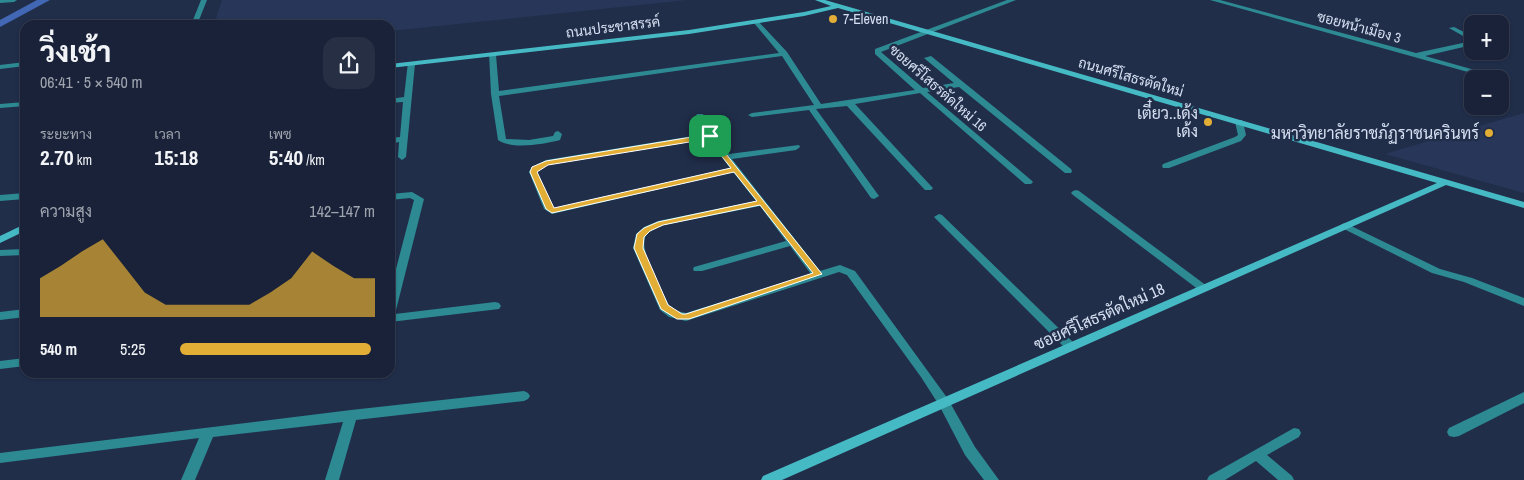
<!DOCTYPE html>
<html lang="th">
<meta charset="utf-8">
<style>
:root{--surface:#192238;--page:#262f43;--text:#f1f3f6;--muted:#9fa4ae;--line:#373f53;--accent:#e3ae35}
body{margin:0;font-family:"Archivo Narrow",Sarabun,sans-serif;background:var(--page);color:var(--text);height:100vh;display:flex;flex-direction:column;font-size:19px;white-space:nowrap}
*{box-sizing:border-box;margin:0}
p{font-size:16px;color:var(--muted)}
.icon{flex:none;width:28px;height:28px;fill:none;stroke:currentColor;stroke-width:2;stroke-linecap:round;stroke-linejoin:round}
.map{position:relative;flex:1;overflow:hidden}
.sheet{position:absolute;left:20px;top:20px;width:375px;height:358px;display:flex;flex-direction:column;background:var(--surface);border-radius:15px;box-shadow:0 1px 4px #0004,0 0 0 1px var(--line)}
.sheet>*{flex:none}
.buttons{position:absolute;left:1464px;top:15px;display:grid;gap:10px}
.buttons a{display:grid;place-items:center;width:45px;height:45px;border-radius:10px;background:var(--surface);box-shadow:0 1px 4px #0004,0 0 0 1px var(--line);font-size:25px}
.pin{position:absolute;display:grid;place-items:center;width:42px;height:42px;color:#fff;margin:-21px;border-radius:10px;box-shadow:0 2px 8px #0006}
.round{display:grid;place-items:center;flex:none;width:52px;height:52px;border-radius:15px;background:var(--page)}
.summary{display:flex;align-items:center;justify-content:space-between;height:85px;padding:0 20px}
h1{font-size:28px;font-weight:800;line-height:38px}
.figures{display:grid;grid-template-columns:repeat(3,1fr);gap:8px;height:85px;padding:5px 20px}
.figures div{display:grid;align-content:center}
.figures b{font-size:21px;font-weight:800}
.figures small{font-size:14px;font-weight:400}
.figures p{font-size:14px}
.chart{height:140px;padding:10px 20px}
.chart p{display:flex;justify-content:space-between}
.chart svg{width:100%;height:90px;margin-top:5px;fill:var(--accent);opacity:.7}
ul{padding:0 20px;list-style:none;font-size:16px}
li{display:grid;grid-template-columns:80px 60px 1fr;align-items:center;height:38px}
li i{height:12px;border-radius:6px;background:var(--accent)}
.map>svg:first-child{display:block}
.built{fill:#283759}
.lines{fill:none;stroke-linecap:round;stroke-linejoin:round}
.canal{fill:#4267b4;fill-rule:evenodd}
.street{fill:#2d8a93;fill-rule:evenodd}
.secondary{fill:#46bac4;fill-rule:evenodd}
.route{fill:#e3ae35;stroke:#fff;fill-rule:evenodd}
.poi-dot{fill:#e3ae35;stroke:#212e4a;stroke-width:2}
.labels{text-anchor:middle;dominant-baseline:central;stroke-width:5;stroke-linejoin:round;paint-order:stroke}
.far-poi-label{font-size:14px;fill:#d6e0f2;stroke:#212e4a;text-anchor:start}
.far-street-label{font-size:14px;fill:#d6e0f2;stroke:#212e4a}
.poi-label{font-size:16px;fill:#d6e0f2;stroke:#212e4a;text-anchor:end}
.street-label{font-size:16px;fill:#d6e0f2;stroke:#212e4a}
</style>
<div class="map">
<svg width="1524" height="480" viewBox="0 0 1524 480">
<rect width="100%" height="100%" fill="#212e4a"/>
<!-- built -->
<g class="built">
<polygon points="222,0 687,0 390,31 390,25 214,25"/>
<polygon points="1524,113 1524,193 1385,154"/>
</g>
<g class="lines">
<!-- canal -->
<polygon class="canal" points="37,0 50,0 0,27 0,20"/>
<!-- street -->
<g class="street">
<polygon points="0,0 17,0 14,2 0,3"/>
<polygon points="201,0 207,0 197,25 191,25"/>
<path d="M1007 0H1016L881 52 923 88 954 83 924 58 931 56 1071 169 1072 171 1071 173H1065L959 87 927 92 1031 180 1033 182 1031 184H1025L920 93 855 104 931 186 933 188 931 190H925L847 106 816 109 879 196 874 199 871 198 809 110 752 117 748 115 752 113 814 105 782 56 499 96 506 139 529 140 553 136 555 132 558 131 562 134 560 140C545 144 511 150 498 140L491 94 489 53 496 55 499 91 779 53 754 23 753 22 756 20 758 21 787 52 821 104 915 90 875 54V49Z"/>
<polygon points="1210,0 1220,0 1416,53 1472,41 1449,28 1454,27 1472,36 1472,45 1425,56 1503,78 1500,80 1493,79"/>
<polygon points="25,62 25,66 0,69 0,65"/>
<polygon points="408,62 415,64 406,157 402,160 398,157 399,142 390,144 390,138 400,137 403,102 390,103 390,99 404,97"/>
<polygon points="25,102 25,106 0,108 0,104"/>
<path d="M697 114H703L714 135 729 154 799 145 800 147 796 150 732 159 820 271 840 265 855 271 948 399 975 447 999 480H984L965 455 939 405 921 377 847 275 839 272 686 321 669 317 660 310 633 248 636 234 644 227 658 221 756 201 733 172 552 214 544 209 529 172 532 167 546 160 705 134 696 116ZM708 139 730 168 554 208 537 172 548 165ZM760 206 786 241 694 267 693 269 694 271H702L790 246 811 274 686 313 677 311 669 305C662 291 640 252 645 238 647 231 657 228 664 225Z"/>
<polygon points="1236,120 1242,120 1243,122 1246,135 1241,141 1169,168 1163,168 1162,166 1163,164 1235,137 1238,135 1235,122"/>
<polygon points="1076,190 1079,191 1207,286 1208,288 1207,290 1199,290 1073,195 1071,193 1073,191"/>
<polygon points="412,192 424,199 395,314 495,302 499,303 501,306 499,309 390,322 390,292 414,200 410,198 390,200 390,194"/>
<polygon points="25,193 25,199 0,201 0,195"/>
<polygon points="939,214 942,215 1075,344 1077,347 1075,350 1067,350 934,217"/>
<polygon points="1345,223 1440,269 1472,278 1524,298 1524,306 1464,282 1432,273 1342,228 1340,226 1342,224"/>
<polygon points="25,249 25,255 0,256 0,250"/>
<polygon points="25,309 25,317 0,320 0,312"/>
<polygon points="25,358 25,366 0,369 0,361"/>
<polygon points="524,391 528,393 530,396 528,399 524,401 356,420 339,480 325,480 343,422 213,437 195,480 181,480 199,438 0,463 0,453 351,410"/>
<polygon points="1524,392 1524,403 1459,436 1454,437 1449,436 1447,432 1449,428"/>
<polygon points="1294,428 1299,429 1301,433 1299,437 1267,455 1292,476 1294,480 1278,480 1256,461 1225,480 1207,480 1209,476"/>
</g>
<!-- secondary -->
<g class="secondary">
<polygon points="815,0 825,0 1524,202 1524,208 1446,185 782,480 761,480 763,476 1437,183 838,8 804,16 689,34 390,68 390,64 689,30 804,12 831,6"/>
<polygon points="25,224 25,231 0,243 0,236"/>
</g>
</g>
<!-- route -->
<path class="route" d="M710 134 822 274 689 319H677L661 309 634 248 637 234 644 228 658 222 757 201 734 172 552 213 546 209 530 172 532 167 546 161ZM708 139 731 168 554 208 537 172 548 165ZM760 205 813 273 686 314H682L668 305 643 248 644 237 650 231 663 225Z"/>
<!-- markers -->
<g class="poi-dot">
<circle cx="833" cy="19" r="5"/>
<circle cx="1208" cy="122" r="5"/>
<circle cx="1489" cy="133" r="5"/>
</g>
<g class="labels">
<!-- far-poi labels -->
<g class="far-poi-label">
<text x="843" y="19">7-Eleven</text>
</g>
<!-- far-street labels -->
<g class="far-street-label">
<text transform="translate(613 27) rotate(-7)">ถนนประชาสรรค์</text>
<text transform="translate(1359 27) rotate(15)">ซอยหน้าเมือง 3</text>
<text transform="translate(1131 77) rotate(16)">ถนนศรีโสธรตัดใหม่</text>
<text transform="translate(938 88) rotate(41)">ซอยศรีโสธรตัดใหม่ 16</text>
</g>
<!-- poi labels -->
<g class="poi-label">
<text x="1198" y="113">เตี๋ยว..เด้ง<tspan x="1198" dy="18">เด้ง</tspan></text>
<text x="1479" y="133">มหาวิทยาลัยราชภัฏราชนครินทร์</text>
</g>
<!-- street labels -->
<g class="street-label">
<text transform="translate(1099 316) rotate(-24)">ซอยศรีโสธรตัดใหม่ 18</text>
</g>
</g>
</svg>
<div class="buttons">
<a>+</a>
<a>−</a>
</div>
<div class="pin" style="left:710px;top:136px;background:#1e9e55"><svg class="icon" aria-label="arrive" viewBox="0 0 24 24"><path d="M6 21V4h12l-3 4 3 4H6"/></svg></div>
<section class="sheet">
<div class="summary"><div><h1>วิ่งเช้า</h1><p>06:41 · 5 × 540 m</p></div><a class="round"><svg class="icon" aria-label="share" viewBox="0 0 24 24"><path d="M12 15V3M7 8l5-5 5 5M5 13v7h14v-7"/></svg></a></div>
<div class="figures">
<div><p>ระยะทาง</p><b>2.70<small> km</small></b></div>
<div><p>เวลา</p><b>15:18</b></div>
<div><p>เพซ</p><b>5:40<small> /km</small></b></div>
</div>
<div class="chart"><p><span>ความสูง</span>142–147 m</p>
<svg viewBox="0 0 160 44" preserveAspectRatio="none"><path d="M0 44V25L10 19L20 12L30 6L40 19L50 32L60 38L70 38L80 38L90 38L100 38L110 32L120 25L130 12L140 19L150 25L160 25V44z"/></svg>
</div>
<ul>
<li><b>540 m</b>5:25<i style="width:98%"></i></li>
</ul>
</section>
</div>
